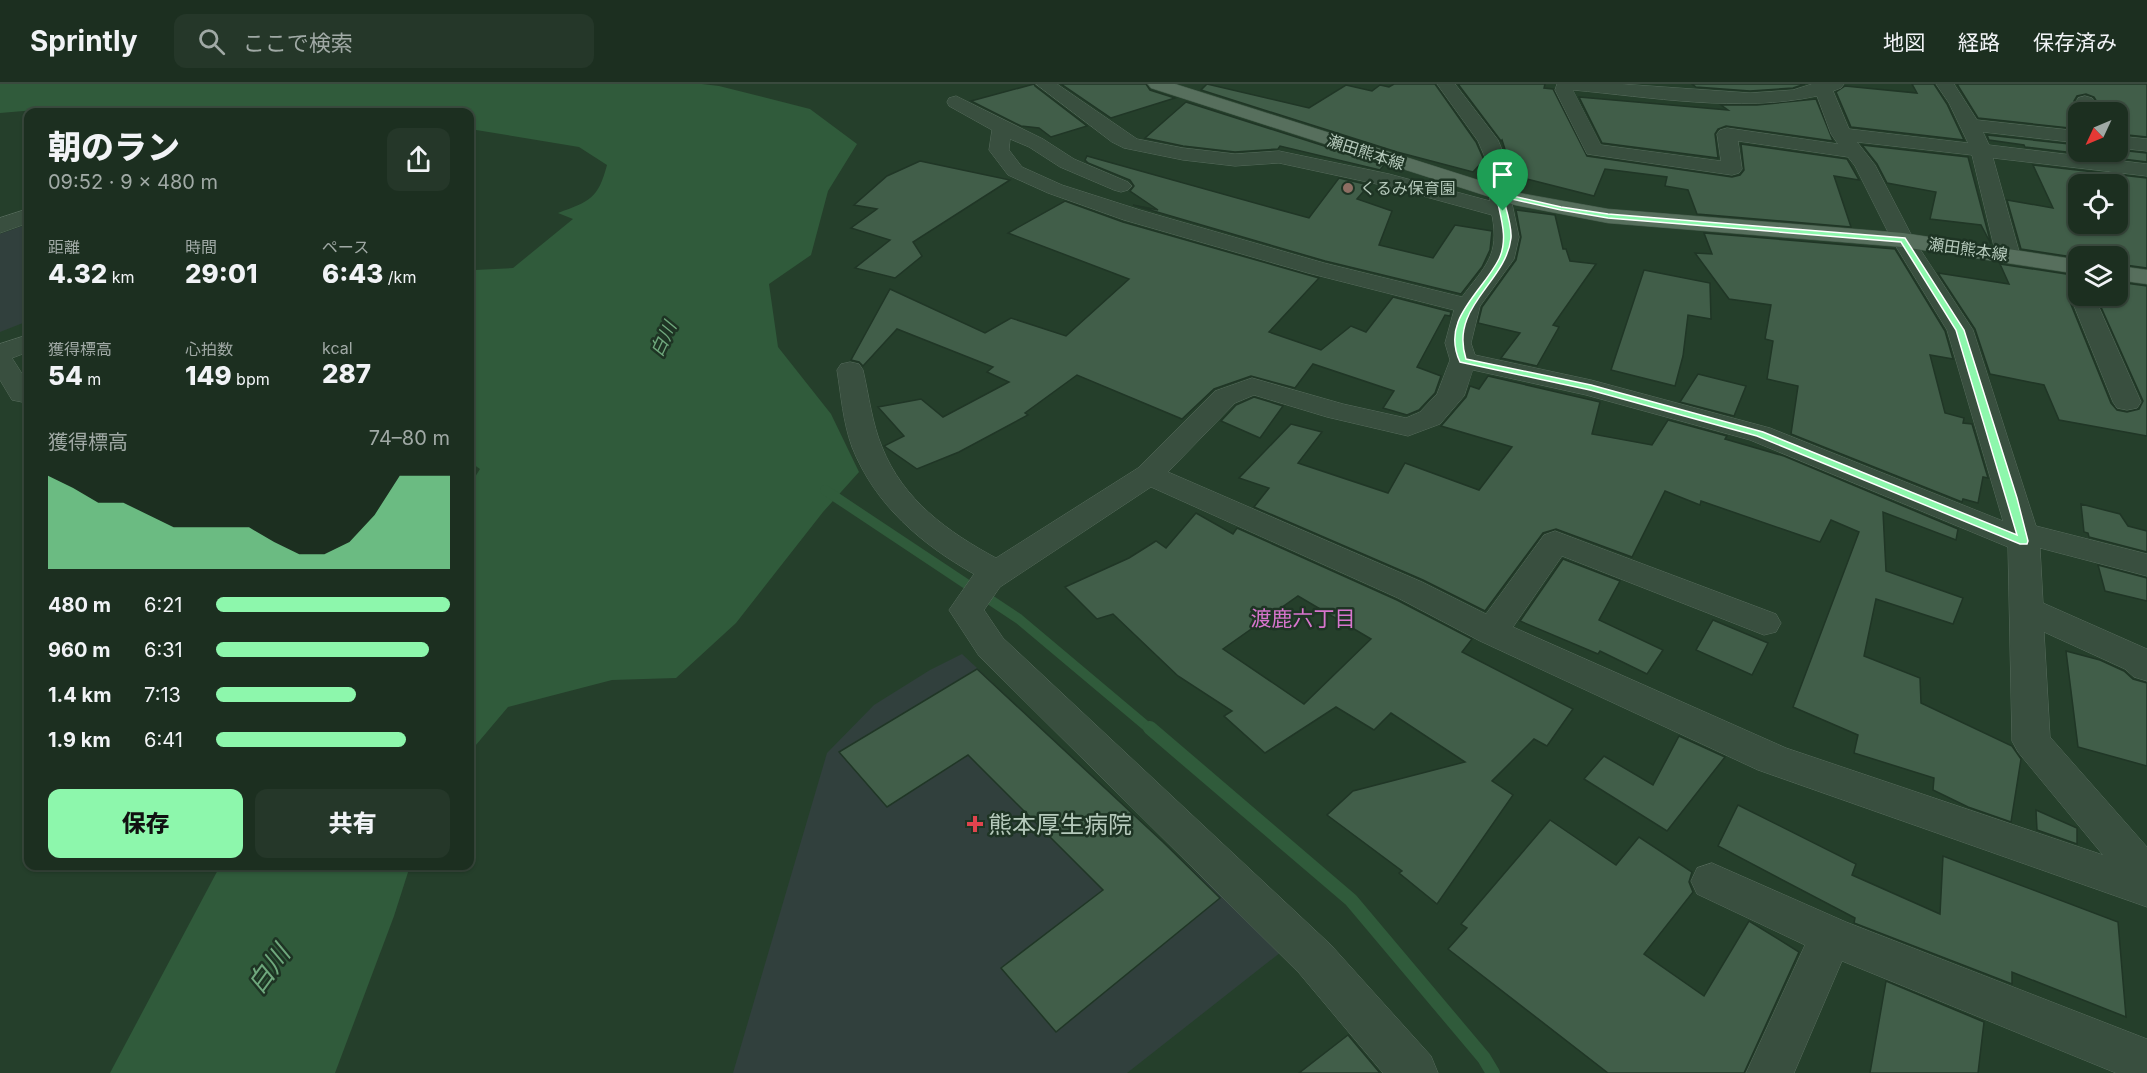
<!DOCTYPE html>
<html lang="ja">
<meta charset="utf-8">
<style>
:root{--surface:#1c2f20;--page:#253729;--text:#f1f3f6;--muted:#a0a9a5;--line:#3a4a3e;--accent:#8df7ac}
body{margin:0;font-family:Inter,"Noto Sans JP",sans-serif;background:var(--page);color:var(--text);height:100vh;display:flex;flex-direction:column;font-size:22px;white-space:nowrap}
*{box-sizing:border-box;margin:0}
p{font-size:20px;color:var(--muted)}
.icon{flex:none;width:33px;height:33px;fill:none;stroke:currentColor;stroke-width:2;stroke-linecap:round;stroke-linejoin:round}
.map{position:relative;flex:1;overflow:hidden}
.panel{position:absolute;left:24px;top:24px;width:450px;height:762px;display:flex;flex-direction:column;background:var(--surface);border-radius:12px;box-shadow:0 2px 4px #0004,0 0 0 2px var(--line)}
.panel>*{flex:none}
.needle{width:39px;rotate:226deg}
.fabs{position:absolute;left:2068px;top:18px;display:grid;gap:12px}
.fabs a{display:grid;place-items:center;width:60px;height:60px;border-radius:12px;background:var(--surface);box-shadow:0 2px 4px #0004,0 0 0 2px var(--line);font-size:30px}
.pin{position:absolute;display:grid;place-items:center;width:51px;height:51px;color:#fff;margin:-62px -26px;border-radius:50% 50% 50% 0;rotate:-45deg;box-shadow:0 0 6px #0007}
.pin .icon{rotate:45deg}
.round{display:grid;place-items:center;flex:none;width:63px;height:63px;border-radius:12px;background:var(--page)}
.overview{display:flex;align-items:center;justify-content:space-between;height:102px;padding:0 24px}
h1{font-size:33px;font-weight:800;line-height:45px}
.figures{display:grid;grid-template-columns:repeat(3,1fr);gap:9px;height:102px;padding:6px 24px}
.figures div{display:grid;align-content:center}
.figures b{font-size:26px;font-weight:800}
.figures small{font-size:16px;font-weight:400}
.figures p{font-size:16px}
.chart{height:168px;padding:12px 24px}
.chart p{display:flex;justify-content:space-between}
.chart svg{width:100%;height:108px;margin-top:6px;fill:var(--accent);opacity:.7}
.action{display:flex;gap:12px;margin-top:auto;padding:12px 24px}
.action a{flex:1;height:69px;border-radius:12px;background:var(--accent);color:#111;font-size:24px;font-weight:800;line-height:69px;text-align:center}
.action a+a{background:var(--page);color:var(--text)}
ul{padding:0 24px;list-style:none;font-size:20px}
li{display:grid;grid-template-columns:96px 72px 1fr;align-items:center;height:45px}
li i{height:15px;border-radius:8px;background:var(--accent)}
header{display:flex;align-items:center;gap:36px;box-sizing:border-box;height:84px;padding:0 30px;background:var(--surface);border-bottom:2px solid var(--line)}
header strong{font-size:28px}
nav{display:flex;gap:33px;margin-inline-start:auto;font-size:21px}
.search{width:420px;height:54px;background:var(--page);display:flex;align-items:center;gap:15px;box-sizing:border-box;padding:0 21px;border-radius:12px;color:var(--muted);font-size:22px}
.map>svg:first-child{display:block}
.medical{fill:#31403d}
.water{fill:#305b3b}
.lines{fill:none;stroke-linecap:round;stroke-linejoin:round}
.stream-far1{stroke:#305b3b;stroke-width:10}
.stream{stroke:#305b3b;stroke-width:14}
.building{fill:#415e49;stroke:#203626;stroke-width:1.5;fill-rule:evenodd}
.minor-casing{stroke:#576c5d;stroke-width:1}
.major-casing{stroke:#455b4b;stroke-width:1}
.minor{fill:#394f3f;fill-rule:evenodd}
.major{fill:#576f5d;fill-rule:evenodd}
.route{fill:#8df7ac;stroke:#fff;stroke-width:1.5;fill-rule:evenodd}
.education-dot{fill:#8d6e63;stroke:#1e3424;stroke-width:2}
.health-dot{fill:#e0444e;stroke:#1e3424;stroke-width:2}
.labels{text-anchor:middle;dominant-baseline:central;stroke-width:5;stroke-linejoin:round;paint-order:stroke}
.far-street-label{font-size:16px;fill:#b5c9bb;stroke:#1e3424}
.far-poi-label{font-size:16px;fill:#b5c9bb;stroke:#1e3424;text-anchor:start}
.far-water-label{font-size:18px;font-style:italic;fill:#6fa87d;stroke:#1e3424}
.neighbourhood-label{font-size:21px;fill:#d875ce;stroke:#1e3424}
.near-poi-label{font-size:24px;fill:#b5c9bb;stroke:#1e3424;text-anchor:start}
.near-water-label{font-size:26px;font-style:italic;fill:#6fa87d;stroke:#1e3424}
</style>
<header>
<strong>Sprintly</strong>
<div class="search"><svg class="icon" aria-label="search" viewBox="0 0 24 24"><circle cx="10" cy="10" r="6"/><path d="M15 15l6 6"/></svg>ここで検索</div>
<nav><a>地図</a><a>経路</a><a>保存済み</a></nav>
</header>
<div class="map">
<svg width="2147" height="989" viewBox="0 0 2147 989">
<rect width="100%" height="100%" fill="#253f2b"/>
<!-- medical -->
<g class="medical">
<polygon points="28,140 28,237 0,248 0,150"/>
<polygon points="962,570 1281,868 1127,989 733,989 827,669 874,621 930,586"/>
</g>
<!-- water -->
<g class="water">
<path d="M0 0H702L719 2 810 25 857 60 828 107 811 171 769 200 778 263 831 330 859 388 823 428 736 539 676 594 612 596 508 623 470 668V401L480 385 470 378V191L475 186 513 184 573 135 558 129C590 117 598 115 607 81L579 63 470 45V28C413 28 357 31 301 28 200 24 100 19 0 29Z"/>
<polygon points="220,782 410,782 394,832 335,989 110,989"/>
</g>
<g class="lines">
<!-- stream-far1 -->
<polyline class="stream-far1" points="825,406 1019,535 1151,646"/>
<!-- stream -->
<polyline class="stream" points="1150,644 1351,816 1484,974 1493,989"/>
</g>
<!-- building -->
<g class="building">
<polygon points="1034,0 1035,2 1087,42 1051,53 1039,44 1021,42 971,17"/>
<polygon points="1061,0 1146,0 1150,6 1175,14 1111,34"/>
<polygon points="1207,0 1309,24 1346,1 1372,7 1380,1 1389,3 1394,0 1435,0 1476,58 1484,76 1473,88 1397,68 1201,6"/>
<polygon points="1458,0 1545,0 1544,4 1553,5 1587,72 1732,93 1740,91 1744,86 1741,60 1847,75 1859,96 1834,92 1851,143 1697,130 1688,106 1665,102 1667,93 1605,85 1594,112 1523,94 1516,76 1508,75 1502,56 1501,57"/>
<polygon points="1692,0 1805,0 1793,4 1750,7 1696,3"/>
<polygon points="1912,0 1934,0 1947,20 1964,56 1851,43 1836,8 1845,2 1917,9"/>
<polygon points="1957,0 2147,0 2147,53 2118,50 2118,28 2103,28 2094,13 2086,10 2077,12 2074,17 2081,28 2079,45 1978,34"/>
<polygon points="1579,13 1728,26 1721,21 1757,21 1816,15 1833,57 1726,42 1718,45 1715,50 1718,74 1602,59"/>
<polygon points="1186,18 1384,81 1380,86 1280,62 1278,65 1235,68 1183,62 1145,54"/>
<polygon points="1987,51 2079,61 2079,68 2118,66 2147,69 2147,78 2025,63 2024,61 1989,56"/>
<polygon points="1862,61 1968,73 1991,160 1981,141 1930,135 1936,108 1887,99 1877,80"/>
<polygon points="1087,72 1309,134 1339,94 1369,101 1357,115 1392,127 1379,161 1433,174 1455,141 1492,147 1490,166 1482,183 1461,210 1325,177 1133,121 1158,126 1130,107 1134,102 1130,96 1088,79 1085,76"/>
<polygon points="920,77 1010,96 913,158 922,172 895,194 855,184 890,156 851,144 877,125 854,121 887,92"/>
<path d="M2033 81 2147 94V184L2118 180V172L2079 174 2021 165 2007 116 2053 124ZM2079 100H2118V140H2079Z"/>
<polygon points="1065,117 1123,138 1319,194 1269,248 1321,266 1351,242 1366,248 1393,213 1451,228 1450,232 1445,231 1417,283 1441,292 1435,309 1419,326 1407,331 1383,324 1394,307 1313,280 1295,304 1251,292 1214,305 1182,335 1077,291 1025,329 1028,331 959,368 917,385 884,362 904,352 878,323 921,315 943,333 1009,298 987,288 993,283 897,245 863,282 859,278 851,276 890,205 985,249 1011,234 1066,252 1129,195 1008,149"/>
<polygon points="1516,126 1555,131 1563,165 1566,165 1570,177 1596,180 1553,241 1559,243 1537,282 1501,274 1520,249 1478,239 1482,223 1516,176 1521,153"/>
<polygon points="1704,149 1895,165 1945,247 1953,275 1930,271 1945,329 1964,334 1963,339 1972,340 1988,394 1983,393 1978,419 1963,415 1962,418 1791,350 1798,302 1767,295 1773,257 1765,255 1771,221 1729,215 1695,169 1712,170"/>
<polygon points="2000,180 2079,192 2079,203 2071,206 2068,213 2111,319 2117,326 2127,328 2139,325 2143,317 2096,212 2118,212 2118,198 2147,202 2147,352 2059,336 2044,301 1990,290 1975,245 1938,189 2009,200"/>
<polygon points="1644,186 1710,199 1711,235 1688,231 1683,272 1675,302 1611,286"/>
<polygon points="1698,290 1746,302 1734,332 1680,318"/>
<polygon points="1488,292 1600,318 1592,350 1652,361 1668,336 1727,352 1725,355 1784,372 1958,445 1956,456 1883,428 1886,487 1963,514 1953,540 1876,515 1864,572 1920,594 1921,619 2012,662 2021,675 2011,738 1968,723 1933,706 1934,694 1854,669 1858,651 1793,623 1859,448 1831,436 1820,458 1701,417 1700,421 1665,407 1632,473 1556,445 1543,449 1485,527 1423,496 1254,423 1269,404 1239,394 1291,340 1322,348 1298,379 1388,409 1405,379 1479,406 1512,363 1441,342 1466,313 1470,302 1479,305"/>
<polygon points="1254,313 1283,322 1260,354 1221,337 1236,321"/>
<polygon points="2081,420 2120,430 2128,442 2147,447 2147,468 2089,453 2088,449 2084,448"/>
<path d="M1196 429 1233 450 1237 444 1397 516 1472 555 1462 568 1573 625 1547 662 1534 655 1492 697 1513 711 1437 820 1399 789 1402 787 1327 731 1353 707 1465 678 1391 629 1374 646 1336 623 1265 669 1224 632 1232 627 1178 592 1113 530 1097 535 1065 503 1129 474 1156 457 1166 464ZM1298 512 1371 555 1304 620 1223 565Z"/>
<polygon points="1563,475 1620,497 1599,536 1663,566 1647,590 1600,567 1598,570 1520,537"/>
<polygon points="2098,481 2147,494 2147,517 2105,507"/>
<polygon points="1713,536 1768,559 1752,591 1696,566"/>
<polygon points="2066,567 2100,576 2124,587 2133,595 2147,599 2147,682 2078,663"/>
<polygon points="977,585 1163,758 1220,814 1056,948 1001,884 1103,806 968,671 887,723 839,668"/>
<polygon points="1679,652 1725,673 1667,747 1584,695 1604,672 1653,701"/>
<polygon points="1738,721 1856,780 1852,791 1940,830 1943,772 2118,838 2126,933 2012,888 2012,900 1854,839 1855,834 1718,762"/>
<polygon points="2036,726 2077,744 2077,760 2037,746"/>
<polygon points="1550,736 1616,781 1639,753 1692,788 1689,798 1693,808 1644,870 1704,912 1749,837 1799,868 1744,989 1608,989 1448,865 1467,844 1461,840"/>
<polygon points="1886,897 1984,938 1978,989 1870,989"/>
<polygon points="1348,951 1380,989 1299,989"/>
</g>
<g class="lines">
<defs>
<g id="minor">
<path d="M1036 0H1057L1137 55 1183 64 1235 70 1279 67 1389 90 1490 117 1487 78 1478 57 1437 0H1455L1498 56 1507 78 1510 110 1519 153 1514 175 1480 222 1471 259 1475 271 1591 296 1770 344 2003 437 1947 246 1892 156 1855 82 1848 73 1738 57 1742 85 1739 89 1732 91 1587 70 1555 6 1557 0H1621L1750 9 1793 6 1812 0H1844L1841 4 1833 7 1849 45 1968 59 1949 19 1936 0H1954L1977 36 2079 47V59L1983 48 1989 61 2147 80V92L1993 74 2020 171 2016 176 2008 178 2000 176 1996 171 1972 71 1857 58 1875 81 1914 156 1973 246 2036 442 2147 470V492L2040 464 2043 519 2147 565V597L2134 593 2125 585 2044 548 2050 653 2147 763V823L1758 686 1480 557 1398 514 1151 403 1000 503 984 526 1003 554 1331 861 1431 972 1438 989H1383L1299 889 979 572 949 526 974 490C921 460 875 421 852 363 843 338 841 311 837 286L841 280 850 278 859 280 863 286C869 312 872 339 882 363 903 416 948 448 996 474L1138 384 1215 307 1252 294 1343 320 1406 334 1420 328 1437 310 1450 276 1445 259 1454 226 1308 189 1124 136 1048 109 1008 91 989 66 992 46 949 22 947 18 949 14 956 12 1043 55 1074 75 1128 98 1132 102 1128 106 1121 108 1114 106 1060 83 1029 63 1010 55 1009 66 1022 83 1062 101 1140 126 1324 179 1462 213C1485 182 1500 172 1492 131L1386 102 1279 79 1235 82 1183 76 1124 64 1112 58ZM1573 6C1650 13 1740 29 1817 12L1831 50 1838 60 1727 44 1720 46 1717 50 1721 77 1601 61ZM1473 286 1586 311 1750 356 2008 463 2012 657 2018 668 2103 771 1786 664 1513 543 1562 472 1764 551 1776 548 1781 539 1776 530 1555 447 1544 451 1486 530 1422 498 1168 388 1235 319 1254 311 1327 333 1408 352 1440 340 1464 312Z"/>
<polygon points="2085,12 2092,14 2101,28 2083,28 2076,18 2078,14"/>
<polygon points="2118,52 2147,55 2147,67 2118,64"/>
<polygon points="28,125 28,139 0,149 0,134"/>
<polygon points="2079,205 2079,212 2094,212 2141,318 2137,324 2127,326 2117,324 2113,318 2070,212 2073,207"/>
<polygon points="28,251 28,268 12,274 28,299 28,317 22,318 12,316 0,296 0,260"/>
<polygon points="1712,779 1846,838 2147,955 2147,989 2116,989 1842,877 1794,989 1746,989 1805,861 1697,810 1691,797 1697,784"/>
</g>
<g id="major">
<polygon points="1148,0 1175,0 1519,109 1608,125 1903,149 2079,176 2079,190 1903,163 1608,139 1515,121 1151,4"/>
<polygon points="2118,182 2147,186 2147,200 2118,196"/>
</g>
</defs>
<!-- minor casing -->
<use href="#minor" class="minor-casing"/>
<!-- major casing -->
<use href="#major" class="major-casing"/>
<!-- minor -->
<use href="#minor" class="minor"/>
<!-- major -->
<use href="#major" class="major"/>
</g>
<!-- route -->
<path class="route" d="M1500 109 1561 123 1608 130 1905 154 1964 246 2017 414 2028 457 2027 460H2020L1757 352 1590 306 1460 278C1440 235 1482 209 1499 175 1509 154 1500 132 1496 110ZM1503 113 1561 126 1608 134 1901 158 1956 246 2017 451 1763 348 1591 301 1466 275C1449 222 1506 199 1511 154 1512 142 1506 125 1503 113Z"/>
<!-- markers -->
<circle class="education-dot" cx="1348" cy="104" r="6"/>
<path class="health-dot" d="M972 731h6v6h6v6h-6v6h-6v-6h-6v-6h6z"/>
<g class="labels">
<!-- far-street labels -->
<g class="far-street-label">
<text transform="translate(1366 68) rotate(18)">瀬田熊本線</text>
<text transform="translate(1968 165) rotate(8)">瀬田熊本線</text>
</g>
<!-- far-poi labels -->
<g class="far-poi-label">
<text x="1360" y="104">くるみ保育園</text>
</g>
<!-- far-water labels -->
<g class="far-water-label">
<text transform="translate(663 255) rotate(-65)">白川</text>
</g>
<!-- neighbourhood labels -->
<g class="neighbourhood-label">
<text x="1303" y="534">渡鹿六丁目</text>
</g>
<!-- near-poi labels -->
<g class="near-poi-label">
<text x="988" y="740">熊本厚生病院</text>
</g>
<!-- near-water labels -->
<g class="near-water-label">
<text transform="translate(268 885) rotate(-54)">白川</text>
</g>
</g>
</svg>
<div class="fabs">
<a><svg class="needle" viewBox="-14 -14 28 28"><path d="M0-13l5 13h-10z" fill="#e53935"/><path d="M0 13l5-13h-10z" fill="#a0a9a5"/></svg></a>
<a><svg class="icon" aria-label="locate" viewBox="0 0 24 24"><circle cx="12" cy="12" r="6"/><path d="M12 2v4M12 18v4M2 12h4M18 12h4"/></svg></a>
<a><svg class="icon" aria-label="layers" viewBox="0 0 24 24"><path d="M12 4l9 5-9 5-9-5zM3 14l9 5 9-5"/></svg></a>
</div>
<div class="pin" style="left:1503px;top:127px;background:#1e9e55"><svg class="icon" aria-label="arrive" viewBox="0 0 24 24"><path d="M6 21V4h12l-3 4 3 4H6"/></svg></div>
<section class="panel">
<div class="overview"><div><h1>朝のラン</h1><p>09:52 · 9 × 480 m</p></div><a class="round"><svg class="icon" aria-label="share" viewBox="0 0 24 24"><path d="M12 15V3M7 8l5-5 5 5M5 13v7h14v-7"/></svg></a></div>
<div class="figures">
<div><p>距離</p><b>4.32<small> km</small></b></div>
<div><p>時間</p><b>29:01</b></div>
<div><p>ペース</p><b>6:43<small> /km</small></b></div>
</div>
<div class="figures">
<div><p>獲得標高</p><b>54<small> m</small></b></div>
<div><p>心拍数</p><b>149<small> bpm</small></b></div>
<div><p>kcal</p><b>287</b></div>
</div>
<div class="chart"><p><span>獲得標高</span>74–80 m</p>
<svg viewBox="0 0 160 44" preserveAspectRatio="none"><path d="M0 44V6L10 11L20 17L30 17L40 22L50 27L60 27L70 27L80 27L90 33L100 38L110 38L120 33L130 22L140 6L150 6L160 6V44z"/></svg>
</div>
<ul>
<li><b>480 m</b>6:21<i style="width:100%"></i></li>
<li><b>960 m</b>6:31<i style="width:91%"></i></li>
<li><b>1.4 km</b>7:13<i style="width:60%"></i></li>
<li><b>1.9 km</b>6:41<i style="width:81%"></i></li>
</ul>
<div class="action"><a>保存</a><a>共有</a></div>
</section>
</div>
